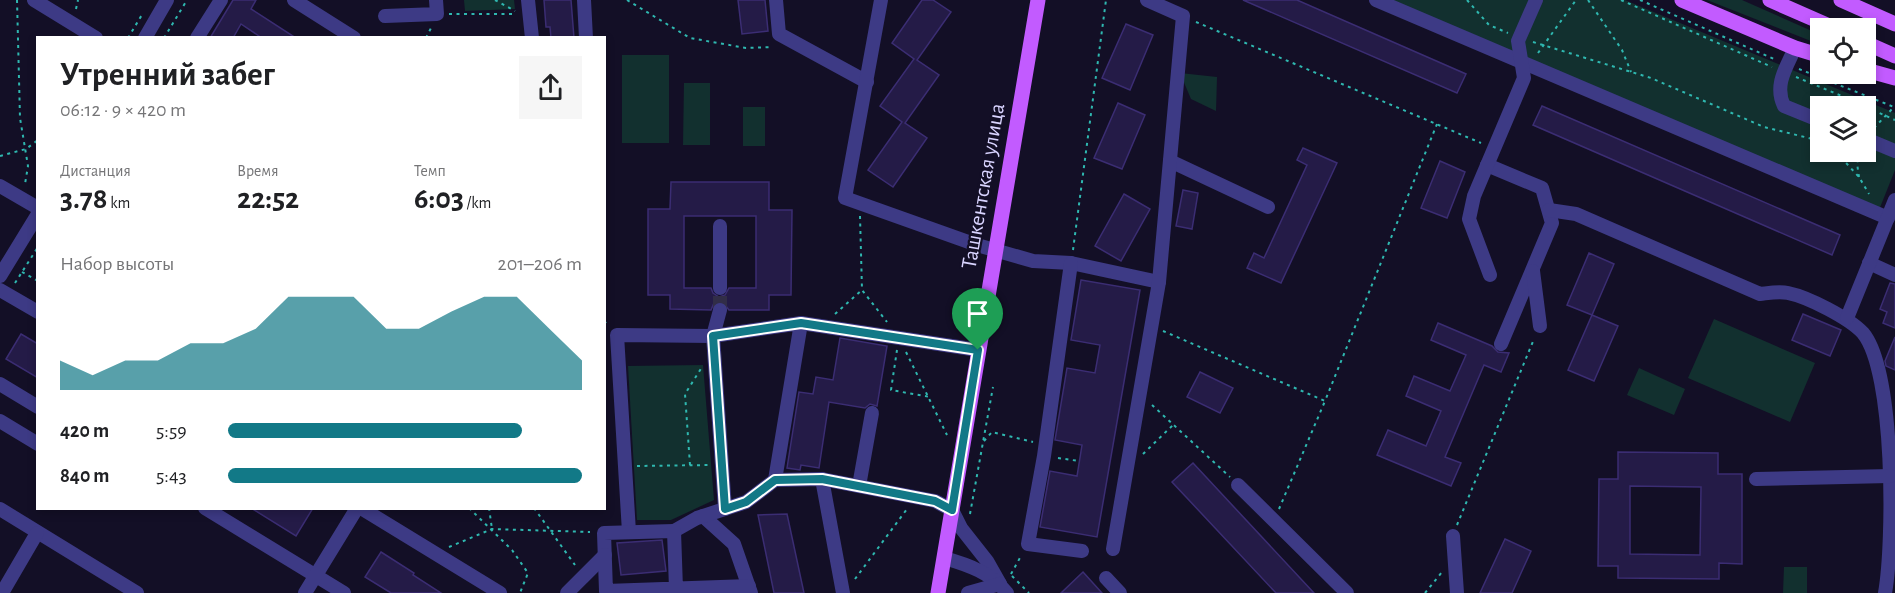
<!DOCTYPE html>
<html lang="ru">
<meta charset="utf-8">
<style>
:root{--surface:#fff;--page:#f6f6f6;--text:#202124;--muted:#757577;--accent:#127987}
body{margin:0;font-family:"Alegreya Sans",sans-serif;background:var(--page);color:var(--text);height:100vh;display:flex;flex-direction:column;font-size:22px;white-space:nowrap}
*{box-sizing:border-box;margin:0}
p{font-size:20px;color:var(--muted)}
.icon{flex:none;width:33px;height:33px;fill:none;stroke:currentColor;stroke-width:2;stroke-linecap:round;stroke-linejoin:round}
.map{position:relative;flex:1;overflow:hidden}
.side{position:absolute;left:36px;top:36px;width:570px;height:474px;display:flex;flex-direction:column;background:var(--surface);border-radius:0px;box-shadow:0 3px 9px #0003}
.side>*{flex:none}
.controls{position:absolute;left:1810px;top:18px;display:grid;gap:12px}
.controls a{display:grid;place-items:center;width:66px;height:66px;border-radius:0px;background:var(--surface);box-shadow:0 3px 9px #0003;font-size:30px}
.pin{position:absolute;display:grid;place-items:center;width:51px;height:51px;color:#fff;margin:-62px -26px;border-radius:50% 50% 50% 0;rotate:-45deg;box-shadow:0 0 6px #0007}
.pin .icon{rotate:45deg}
.round{display:grid;place-items:center;flex:none;width:63px;height:63px;border-radius:0px;background:var(--page)}
.head{display:flex;align-items:center;justify-content:space-between;height:102px;padding:0 24px}
h1{font-size:33px;font-weight:700;line-height:45px}
.figures{display:grid;grid-template-columns:repeat(3,1fr);gap:9px;height:102px;padding:6px 24px}
.figures div{display:grid;align-content:center}
.figures b{font-size:30px;font-weight:700}
.figures small{font-size:16px;font-weight:400}
.figures p{font-size:16px}
.chart{height:168px;padding:12px 24px}
.chart p{display:flex;justify-content:space-between}
.chart svg{width:100%;height:108px;margin-top:6px;fill:var(--accent);opacity:.7}
ul{padding:0 24px;list-style:none;font-size:20px}
li{display:grid;grid-template-columns:96px 72px 1fr;align-items:center;height:45px}
li i{height:15px;border-radius:8px;background:var(--accent)}
.map>svg:first-child{display:block}
.green{fill:#12302f;fill-rule:evenodd}
.building{fill:#241b47;stroke:#3b2d73;stroke-width:1.5;fill-rule:evenodd}
.lines{fill:none;stroke-linecap:round;stroke-linejoin:round}
.minor-tunnel{stroke:#312d47;stroke-width:14;stroke-dasharray:14 7;stroke-linecap:butt}
.path{stroke:#2fb8b0;stroke-width:2;stroke-dasharray:3 4.5;stroke-linecap:butt}
.minor{stroke:#3d3a85;stroke-width:14}
.major{stroke:#c25bff;stroke-width:15}
.route-casing{stroke:#fff;stroke-width:12}
.route{stroke:#127987;stroke-width:8}
.labels{text-anchor:middle;dominant-baseline:central;stroke-width:4.5;stroke-linejoin:round;paint-order:stroke}
.street-label{font-size:22px;fill:#d9d4ff;stroke:#130f26}
</style>
<div class="map">
<svg width="1895" height="593" viewBox="0 0 1895 593">
<rect width="100%" height="100%" fill="#130f26"/>
<!-- green -->
<g class="green">
<polygon points="464,0 514,0 515,9 465,11"/>
<path d="M1382 0H1625L1895 113V170L1879 210ZM1821 106H1866V152H1821Z"/>
<polygon points="1707,0 1742,0 1821,35 1821,45"/>
<rect x="622" y="55" width="47" height="88"/>
<polygon points="1180,73 1217,77 1216,111 1191,99"/>
<polygon points="684,83 710,83 710,145 683,145"/>
<rect x="743" y="107" width="22" height="39"/>
<polygon points="1714,319 1815,363 1790,422 1688,378"/>
<polygon points="703,365 714,500 671,520 637,520 628,366"/>
<polygon points="1639,368 1685,389 1674,415 1627,395"/>
<polygon points="1784,567 1807,567 1807,593 1783,593"/>
</g>
<!-- building -->
<g class="building">
<polygon points="233,0 256,0 251,9 296,38 262,38 241,24 233,38 210,38"/>
<polygon points="544,0 571,0 574,38 551,38 550,27 546,27"/>
<polygon points="738,0 765,0 768,31 742,34"/>
<polygon points="922,0 933,0 951,12 917,60 939,75 905,123 927,138 893,187 868,170 902,122 880,106 914,59 892,43"/>
<polygon points="1243,0 1297,0 1466,74 1457,93"/>
<polygon points="1126,24 1153,35 1130,90 1102,78"/>
<polygon points="1118,103 1145,115 1122,169 1094,158"/>
<polygon points="1542,106 1840,235 1832,255 1533,125"/>
<polygon points="1303,148 1337,163 1281,283 1247,268 1254,253 1264,258 1307,165 1297,160"/>
<polygon points="1440,161 1465,172 1447,218 1421,208"/>
<path d="M671 182H769V210H792L791 295H769V310H729L722 301 714 303 711 310 670 309V295H648V209H670ZM684 216H756V288H729L725 295 719 297 713 293 711 288H684Z"/>
<polygon points="1183,190 1198,193 1192,229 1176,226"/>
<polygon points="1124,194 1150,209 1121,261 1095,246"/>
<polygon points="1589,253 1614,264 1592,315 1567,305"/>
<polygon points="1081,280 1140,290 1097,537 1040,527 1050,471 1077,476 1082,445 1055,440 1067,368 1095,373 1100,345 1071,340"/>
<polygon points="1890,283 1895,284 1895,328 1883,323 1887,312 1880,309"/>
<polygon points="1803,314 1841,330 1830,356 1792,340"/>
<polygon points="1592,315 1618,326 1594,381 1568,370"/>
<polygon points="1438,323 1492,346 1498,352 1509,353 1501,372 1484,365 1445,457 1461,463 1451,486 1377,455 1388,430 1426,446 1441,411 1406,396 1414,376 1450,391 1466,355 1431,340"/>
<polygon points="21,334 38,344 38,378 6,359"/>
<polygon points="1895,337 1895,370 1886,366 1885,361"/>
<polygon points="840,338 887,346 877,406 870,404 865,408 829,402 819,468 801,465 800,470 787,468 799,392 813,394 816,377 833,380"/>
<polygon points="1200,372 1233,388 1220,413 1187,397"/>
<path d="M1618 452 1718 453V474H1742V564L1719 563V579L1618 578V566H1598L1599 479H1618ZM1630 486 1701 487 1700 555 1630 554Z"/>
<polygon points="1193,463 1314,593 1276,593 1172,482"/>
<polygon points="251,508 313,508 296,536"/>
<polygon points="787,514 804,593 774,593 758,515"/>
<polygon points="1505,539 1531,551 1512,593 1480,593"/>
<polygon points="662,540 666,571 621,575 617,543"/>
<polygon points="381,552 414,573 413,575 441,593 391,593 365,577"/>
<polygon points="1083,572 1102,593 1061,593"/>
</g>
<g class="lines">
<!-- minor-tunnel -->
<polyline class="minor-tunnel" points="720,310 720,288"/>
<!-- path -->
<g class="path">
<polyline points="17,0 20,118 28,166 25,184"/>
<polyline points="495,0 515,11"/>
<polyline points="627,0 690,38 746,48 772,47"/>
<polyline points="1467,0 1489,25 1508,33"/>
<polyline points="1588,0 1622,50 1631,72"/>
<polyline points="1621,0 1772,67"/>
<polyline points="1640,0 1774,59"/>
<polyline points="76,9 78,0"/>
<polyline points="449,14 515,14"/>
<polyline points="1196,22 1481,143"/>
<polyline points="128,38 143,13"/>
<polyline points="164,38 187,0"/>
<polyline points="426,38 431,28"/>
<polyline points="1533,42 1651,78 1764,127 1821,141"/>
<polyline points="1538,53 1576,0"/>
<polyline points="1799,69 1894,107"/>
<polyline points="1796,77 1866,106"/>
<polyline points="1866,107 1895,120"/>
<polyline points="1874,128 1893,108"/>
<polyline points="1836,152 1859,177 1869,194"/>
<polyline points="0,156 26,149 38,140"/>
<polyline points="1859,177 1857,163 1860,152"/>
<polyline points="860,216 862,290 887,322"/>
<polyline points="1073,250 1106,0"/>
<polyline points="22,272 38,281"/>
<polyline points="15,283 38,247"/>
<polyline points="835,314 862,290"/>
<polyline points="604,321 609,326"/>
<polyline points="1163,331 1325,401 1437,124"/>
<polyline points="897,350 891,390 930,397"/>
<polyline points="906,352 947,435"/>
<polyline points="1152,405 1230,477"/>
<polyline points="984,441 992,432 1033,442"/>
<polyline points="1143,454 1173,425"/>
<polyline points="1058,458 1079,461"/>
<polyline points="690,465 685,394 702,367"/>
<polyline points="637,466 709,465"/>
<polyline points="469,508 512,550 528,573 520,593"/>
<polyline points="489,508 492,529"/>
<polyline points="534,508 575,565"/>
<polyline points="1279,509 1325,401"/>
<polyline points="970,514 993,387"/>
<polyline points="1457,525 1534,339"/>
<polyline points="449,547 492,529 590,532"/>
<polyline points="1011,574 1021,556"/>
<polyline points="1012,576 1029,593"/>
<polyline points="855,579 907,509"/>
<polyline points="1425,593 1442,572"/>
</g>
<!-- minor -->
<g class="minor">
<polyline points="34,0 96,38"/>
<polyline points="294,0 354,38"/>
<polyline points="528,0 532,38"/>
<polyline points="584,0 586,38"/>
<polyline points="776,0 779,34 867,82"/>
<polyline points="881,0 845,198 977,245 1033,261 1071,263 1159,282"/>
<polyline points="1376,0 1888,218"/>
<polyline points="385,16 437,14 436,0"/>
<polyline points="145,38 167,0"/>
<polyline points="197,38 221,0"/>
<path d="M1795 48C1786 68 1774 85 1784 106L1821 121"/>
<polyline points="1866,139 1895,151"/>
<polyline points="1170,161 1268,207"/>
<polyline points="1487,165 1542,188 1552,223 1501,344"/>
<polyline points="0,186 38,208"/>
<path d="M1549 210 1576 214 1760 294C1769 293 1779 291 1788 293 1808 297 1849 318 1863 333 1895 372 1894 542 1885 593"/>
<polyline points="1071,263 1044,456 1028,544 1082,551"/>
<polyline points="1869,263 1895,275"/>
<polyline points="1533,271 1540,326"/>
<polyline points="1490,275 1469,219 1474,196 1524,78 1518,41 1536,0"/>
<polyline points="0,276 38,214"/>
<polyline points="720,288 720,226"/>
<polyline points="0,290 38,312"/>
<polyline points="720,310 713,336 725,509"/>
<polyline points="1847,318 1895,200"/>
<polyline points="801,323 978,350"/>
<polyline points="0,384 38,407"/>
<polyline points="0,421 38,444"/>
<polyline points="822,479 843,593"/>
<polyline points="1756,479 1890,476"/>
<polyline points="1238,485 1347,593"/>
<polyline points="859,486 872,413"/>
<polyline points="205,508 344,593"/>
<polyline points="361,508 500,593"/>
<polyline points="0,509 137,593"/>
<polyline points="703,516 734,544 751,593"/>
<polyline points="674,531 697,518 746,502 775,480 822,479 935,501 952,510 961,528 987,561 1000,584"/>
<polyline points="629,532 617,335 713,336 801,323 775,480"/>
<polyline points="1453,536 1457,593"/>
<polyline points="1113,549 1159,282 1183,16 1147,0"/>
<path d="M944 558C969 565 991 573 1007 593"/>
<polyline points="1106,578 1120,593"/>
<path d="M676 589 674 531 604 533 606 591C654 589 701 588 749 586"/>
<polyline points="2,593 37,533"/>
<polyline points="305,593 357,508"/>
<polyline points="567,593 605,555"/>
<polyline points="968,593 1000,584"/>
</g>
<!-- major -->
<g class="major">
<polyline points="1682,0 1795,48 1821,56"/>
<polyline points="1770,0 1834,28"/>
<polyline points="1841,0 1895,24"/>
<polyline points="1866,43 1895,56"/>
<polyline points="1866,70 1895,78"/>
<polyline points="938,593 1038,0"/>
</g>
</g>
<g class="lines">
<defs>
<polygon id="route" points="801,323 978,350 952,510 935,501 822,479 775,480 746,502 725,509 713,336"/>
</defs>
<!-- route casing -->
<use href="#route" class="route-casing"/>
<!-- route -->
<use href="#route" class="route"/>
</g>
<g class="labels">
<!-- street labels -->
<g class="street-label">
<text transform="translate(983 186) rotate(-80)">Ташкентская улица</text>
</g>
</g>
</svg>
<div class="controls">
<a><svg class="icon" aria-label="locate" viewBox="0 0 24 24"><circle cx="12" cy="12" r="6"/><path d="M12 2v4M12 18v4M2 12h4M18 12h4"/></svg></a>
<a><svg class="icon" aria-label="layers" viewBox="0 0 24 24"><path d="M12 4l9 5-9 5-9-5zM3 14l9 5 9-5"/></svg></a>
</div>
<div class="pin" style="left:978px;top:350px;background:#1e9e55"><svg class="icon" aria-label="arrive" viewBox="0 0 24 24"><path d="M6 21V4h12l-3 4 3 4H6"/></svg></div>
<section class="side">
<div class="head"><div><h1>Утренний забег</h1><p>06:12 · 9 × 420 m</p></div><a class="round"><svg class="icon" aria-label="share" viewBox="0 0 24 24"><path d="M12 15V3M7 8l5-5 5 5M5 13v7h14v-7"/></svg></a></div>
<div class="figures">
<div><p>Дистанция</p><b>3.78<small> km</small></b></div>
<div><p>Время</p><b>22:52</b></div>
<div><p>Темп</p><b>6:03<small> /km</small></b></div>
</div>
<div class="chart"><p><span>Набор высоты</span>201–206 m</p>
<svg viewBox="0 0 160 44" preserveAspectRatio="none"><path d="M0 44V32L10 38L20 32L30 32L40 25L50 25L60 19L70 6L80 6L90 6L100 19L110 19L120 12L130 6L140 6L150 19L160 32V44z"/></svg>
</div>
<ul>
<li><b>420 m</b>5:59<i style="width:83%"></i></li>
<li><b>840 m</b>5:43<i style="width:100%"></i></li>
</ul>
</section>
</div>
